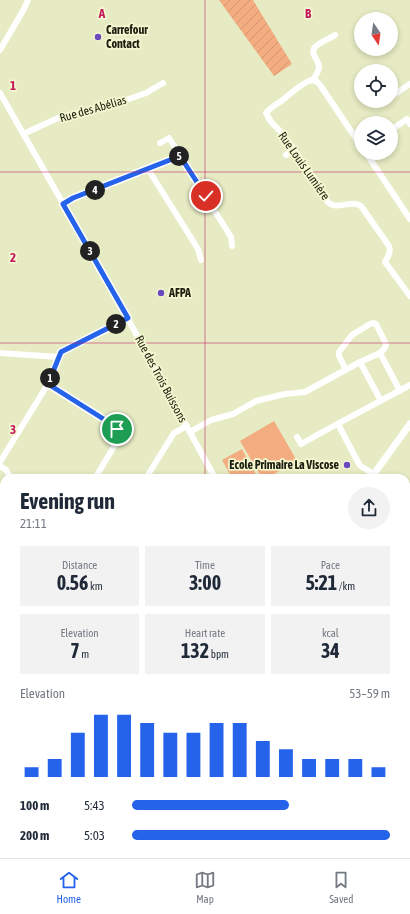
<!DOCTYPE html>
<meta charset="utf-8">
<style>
:root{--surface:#fff;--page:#f2f2f3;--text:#1f2937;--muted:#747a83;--line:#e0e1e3;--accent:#2563eb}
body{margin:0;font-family:"Asap Condensed",sans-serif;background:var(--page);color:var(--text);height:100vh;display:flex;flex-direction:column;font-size:15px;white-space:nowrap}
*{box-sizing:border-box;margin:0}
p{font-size:13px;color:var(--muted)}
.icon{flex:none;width:22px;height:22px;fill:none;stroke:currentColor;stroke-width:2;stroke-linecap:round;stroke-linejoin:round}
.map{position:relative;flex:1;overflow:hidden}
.sheet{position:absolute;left:0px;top:474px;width:410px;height:384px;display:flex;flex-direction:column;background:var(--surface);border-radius:12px 12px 0 0;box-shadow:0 2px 6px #0003}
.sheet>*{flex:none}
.needle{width:26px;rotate:167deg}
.fabs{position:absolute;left:354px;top:12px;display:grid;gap:8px}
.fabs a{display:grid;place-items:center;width:44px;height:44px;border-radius:50%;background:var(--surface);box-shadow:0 2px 6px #0003;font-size:20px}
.pin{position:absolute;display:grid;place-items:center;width:34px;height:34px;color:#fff;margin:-17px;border:2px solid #fff;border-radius:50%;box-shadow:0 1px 4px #0007}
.km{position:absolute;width:20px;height:20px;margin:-10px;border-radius:50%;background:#222;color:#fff;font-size:11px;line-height:20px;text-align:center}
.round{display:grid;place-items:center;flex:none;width:42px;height:42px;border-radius:21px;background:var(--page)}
.head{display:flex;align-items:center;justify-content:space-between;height:68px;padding:0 20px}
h1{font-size:22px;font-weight:700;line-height:30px}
.stats{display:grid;grid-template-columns:repeat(3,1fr);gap:6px;height:68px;padding:4px 20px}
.stats div{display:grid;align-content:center;border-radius:0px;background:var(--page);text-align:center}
.stats b{font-size:20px;font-weight:700}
.stats small{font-size:11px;font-weight:400}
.stats p{font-size:11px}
.chart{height:112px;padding:8px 20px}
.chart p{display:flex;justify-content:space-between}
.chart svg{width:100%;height:72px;margin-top:4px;stroke:var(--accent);stroke-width:6}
ul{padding:0 20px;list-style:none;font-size:13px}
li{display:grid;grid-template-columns:64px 48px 1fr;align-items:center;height:30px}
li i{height:10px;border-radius:5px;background:var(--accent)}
.dock{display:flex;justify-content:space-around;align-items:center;height:56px;border-top:1px solid var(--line);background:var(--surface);font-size:11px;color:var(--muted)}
.dock a{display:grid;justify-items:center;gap:2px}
.dock .on{color:var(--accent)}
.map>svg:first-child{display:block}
.green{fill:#f3ad81}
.garden{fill:url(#garden-furrows)}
.water{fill:url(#water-ripples)}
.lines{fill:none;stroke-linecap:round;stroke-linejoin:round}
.minor{stroke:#fff;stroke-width:6}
.major{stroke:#fff;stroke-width:7}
.route-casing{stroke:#fff;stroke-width:8}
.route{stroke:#2563eb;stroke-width:5}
.grid{fill:none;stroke:#c2185b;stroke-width:1;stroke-opacity:0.55}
.poi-dot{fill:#6b47c0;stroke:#f4f8d0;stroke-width:1.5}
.labels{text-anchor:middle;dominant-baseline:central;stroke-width:3.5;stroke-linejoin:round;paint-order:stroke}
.poi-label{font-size:12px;font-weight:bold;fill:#1d1e0f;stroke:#f4f8d0;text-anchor:start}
.street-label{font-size:12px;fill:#1d1e0f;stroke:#f4f8d0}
.grid-label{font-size:13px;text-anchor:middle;font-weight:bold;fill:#c2185b;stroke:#f4f8d0;stroke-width:3.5;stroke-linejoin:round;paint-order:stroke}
</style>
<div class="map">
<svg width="410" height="858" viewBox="0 0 410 858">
<defs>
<pattern id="garden-furrows" width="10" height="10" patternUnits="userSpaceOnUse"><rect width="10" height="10" fill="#f3ad81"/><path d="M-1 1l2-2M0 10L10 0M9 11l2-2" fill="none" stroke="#d0946e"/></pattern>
<pattern id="water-ripples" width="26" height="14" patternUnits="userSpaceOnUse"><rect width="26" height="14" fill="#9482d7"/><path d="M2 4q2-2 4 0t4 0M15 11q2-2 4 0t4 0" fill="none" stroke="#786aad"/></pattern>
</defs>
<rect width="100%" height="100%" fill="#e6ebc3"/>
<!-- green -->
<g class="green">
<polygon points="274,421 297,461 267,478 262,478 240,441"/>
<polygon points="242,449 258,478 232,478 222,460"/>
</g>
<!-- garden -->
<polygon class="garden" points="219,0 253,0 292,64 274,76"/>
<!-- water -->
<g class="water">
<polygon points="410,772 410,846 406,849 406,775"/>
<polygon points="296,854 400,854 395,858 291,858"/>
</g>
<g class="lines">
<!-- minor -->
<g class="minor">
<polyline points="0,50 24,9 28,0"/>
<path d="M313 80C315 77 318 72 319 68 320 61 309 54 315 47 320 42 329 39 335 35"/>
<polyline points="0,93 105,277 215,478"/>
<polyline points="395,94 410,84"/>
<polyline points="391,130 407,119 410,124"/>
<polyline points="23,134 58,118 112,105 146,93 163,83"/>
<polyline points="160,143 169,138 231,237 232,246"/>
<path d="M361 146 320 85C317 81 313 79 309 81 301 84 290 94 284 99 278 104 271 107 266 113L268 117 272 123 282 133 319 185C322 191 324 197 328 202 336 211 351 199 361 206L389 246C391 252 388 257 385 262L410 296"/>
<polyline points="366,153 410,219"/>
<polyline points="286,155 294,149"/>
<polyline points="148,169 198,249 201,260"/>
<polyline points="63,203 73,198 180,156"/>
<polyline points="0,353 59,357"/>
<polyline points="360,362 380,353"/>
<path d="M346 370 339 356V352L352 335 370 324 374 323 376 324 386 344C386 349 383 350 380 353L400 391"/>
<path d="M48 384 113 425C118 430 119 433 118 440L95 478"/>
<polyline points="338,424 359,464 362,467 374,474"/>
<polyline points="190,432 211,420 233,414 256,401 285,394 305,392 360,362 381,401"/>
<polyline points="297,437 301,444 328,429 410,385"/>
<polyline points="0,462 48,384 61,352 128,317"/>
<polyline points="0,466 6,470 11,478"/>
<polyline points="146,478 174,433 187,426"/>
<polyline points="0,548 4,546"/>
<polyline points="0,604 4,602"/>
<polyline points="0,734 4,745"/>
<polyline points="0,784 4,784"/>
<polyline points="45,858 49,854"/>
<polyline points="134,858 138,854"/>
<polyline points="194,858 198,854"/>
</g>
<!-- major -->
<g class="major">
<polyline points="371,478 410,424"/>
<polyline points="7,858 11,854"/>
</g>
</g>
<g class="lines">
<defs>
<polyline id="route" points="117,429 113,425 48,384 61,352 128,318 63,204 73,198 180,156 206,196"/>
</defs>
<!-- route casing -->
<use href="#route" class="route-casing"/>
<!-- route -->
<use href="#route" class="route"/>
</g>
<!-- grid -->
<path class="grid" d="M205 0V478M0 172H410M0 343H410M0 515H4M406 515H410M0 686H4M406 686H410M205 854V858"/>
<!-- markers -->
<g class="poi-dot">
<circle cx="98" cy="37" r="4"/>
<circle cx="161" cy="293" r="4"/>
<circle cx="347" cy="465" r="4"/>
</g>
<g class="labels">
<!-- poi labels -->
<g class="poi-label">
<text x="106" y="30">Carrefour<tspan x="106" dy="14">Contact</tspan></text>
<text x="169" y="293">AFPA</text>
<text x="339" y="465" text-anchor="end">Ecole Primaire La Viscose</text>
</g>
<!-- street labels -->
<g class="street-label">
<text transform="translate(93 109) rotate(-16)">Rue des Abélias</text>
<text transform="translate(304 166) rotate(55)">Rue Louis Lumière</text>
<text transform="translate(161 379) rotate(62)">Rue des Trois Buissons</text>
</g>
</g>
<g class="grid-label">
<text x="102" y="18">A</text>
<text x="308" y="18">B</text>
<text x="13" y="90">1</text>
<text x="13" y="262">2</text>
<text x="13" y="434">3</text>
</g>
</svg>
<div class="fabs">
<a><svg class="needle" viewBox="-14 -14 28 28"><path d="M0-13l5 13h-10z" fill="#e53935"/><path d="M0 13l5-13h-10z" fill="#747a83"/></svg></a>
<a><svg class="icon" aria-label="locate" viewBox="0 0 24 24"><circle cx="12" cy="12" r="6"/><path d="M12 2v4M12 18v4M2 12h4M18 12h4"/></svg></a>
<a><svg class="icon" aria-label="layers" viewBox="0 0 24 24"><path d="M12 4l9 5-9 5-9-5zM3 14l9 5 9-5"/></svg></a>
</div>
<div class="pin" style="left:117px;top:429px;background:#1e9e55"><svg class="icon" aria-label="arrive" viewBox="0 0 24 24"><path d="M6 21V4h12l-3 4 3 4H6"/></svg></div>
<div class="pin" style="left:206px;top:196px;background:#d93025"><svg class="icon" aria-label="check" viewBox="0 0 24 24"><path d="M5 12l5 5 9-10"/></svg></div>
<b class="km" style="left:50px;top:378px">1</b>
<b class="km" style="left:116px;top:324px">2</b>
<b class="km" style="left:90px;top:251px">3</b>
<b class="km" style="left:95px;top:190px">4</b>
<b class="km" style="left:179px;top:156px">5</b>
<section class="sheet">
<div class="head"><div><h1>Evening run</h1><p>21:11</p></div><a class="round"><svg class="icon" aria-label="share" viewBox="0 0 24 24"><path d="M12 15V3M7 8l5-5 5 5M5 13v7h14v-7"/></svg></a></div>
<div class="stats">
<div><p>Distance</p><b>0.56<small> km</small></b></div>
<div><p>Time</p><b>3:00</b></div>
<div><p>Pace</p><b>5:21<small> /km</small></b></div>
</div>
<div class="stats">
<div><p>Elevation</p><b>7<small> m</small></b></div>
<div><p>Heart rate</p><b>132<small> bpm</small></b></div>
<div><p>kcal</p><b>34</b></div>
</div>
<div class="chart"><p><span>Elevation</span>53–59 m</p>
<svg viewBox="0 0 160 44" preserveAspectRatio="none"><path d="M5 44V38M15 44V33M25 44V17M35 44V6M45 44V6M55 44V11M65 44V17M75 44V17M85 44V11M95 44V11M105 44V22M115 44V27M125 44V33M135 44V33M145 44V33M155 44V38"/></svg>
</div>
<ul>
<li><b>100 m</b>5:43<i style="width:61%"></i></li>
<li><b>200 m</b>5:03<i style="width:100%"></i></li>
</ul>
</section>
</div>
<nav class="dock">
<a class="on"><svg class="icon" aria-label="home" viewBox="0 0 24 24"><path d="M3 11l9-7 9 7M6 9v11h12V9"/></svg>Home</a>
<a><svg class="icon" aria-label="map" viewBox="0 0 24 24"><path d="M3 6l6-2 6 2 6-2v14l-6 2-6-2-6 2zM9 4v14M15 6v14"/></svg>Map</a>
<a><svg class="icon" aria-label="saved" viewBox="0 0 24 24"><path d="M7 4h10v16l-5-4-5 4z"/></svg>Saved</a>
</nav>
